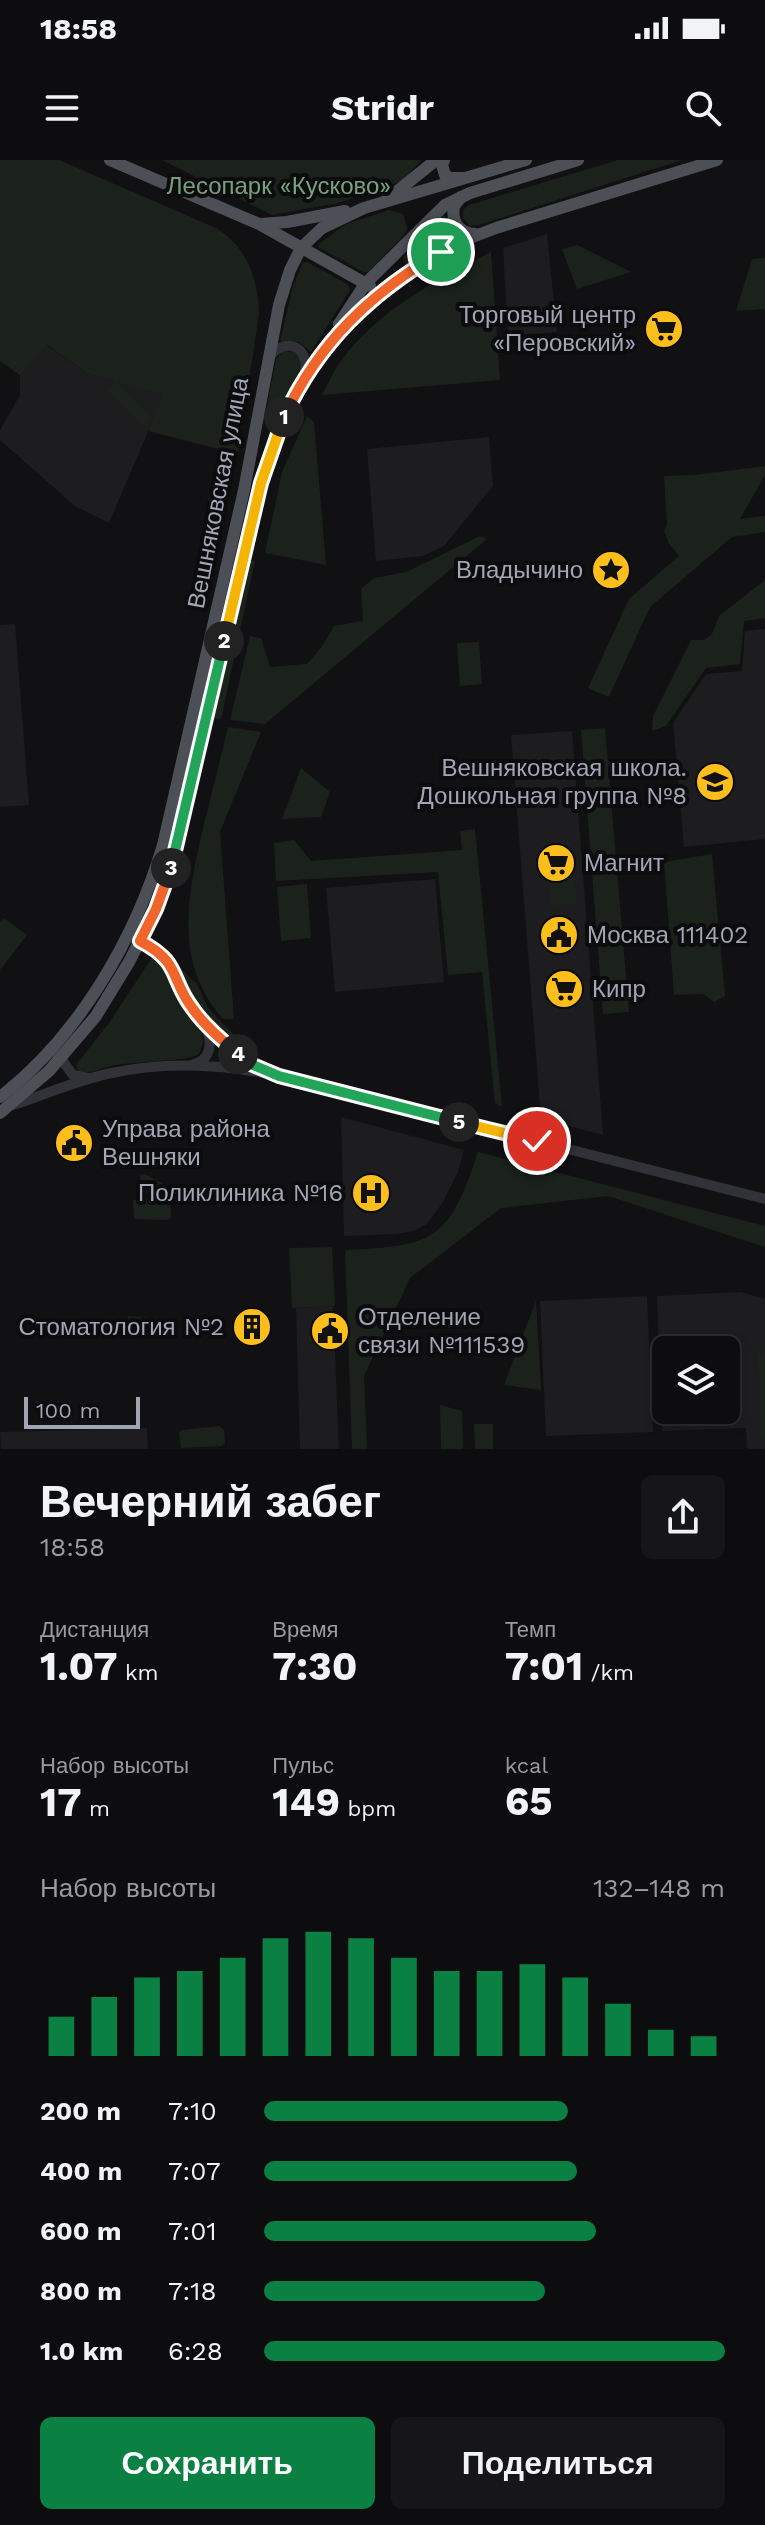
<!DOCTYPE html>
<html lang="ru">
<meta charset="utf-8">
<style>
:root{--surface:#0d0c0e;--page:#161517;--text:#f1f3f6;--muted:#9a9b9e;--line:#2d2c2e;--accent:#0b8043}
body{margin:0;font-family:"Work Sans",sans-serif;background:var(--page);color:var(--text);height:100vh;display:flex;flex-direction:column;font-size:30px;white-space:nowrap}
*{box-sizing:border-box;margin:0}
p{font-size:26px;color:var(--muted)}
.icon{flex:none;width:44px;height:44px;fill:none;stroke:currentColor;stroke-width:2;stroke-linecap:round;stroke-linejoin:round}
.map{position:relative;height:1289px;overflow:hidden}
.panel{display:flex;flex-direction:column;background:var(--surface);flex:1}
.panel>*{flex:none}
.fabs{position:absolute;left:652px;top:1176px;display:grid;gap:16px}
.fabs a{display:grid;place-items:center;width:88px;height:88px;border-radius:12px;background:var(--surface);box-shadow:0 4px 12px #0003,0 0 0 2px var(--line);font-size:40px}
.scale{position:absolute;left:24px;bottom:20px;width:116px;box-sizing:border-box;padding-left:8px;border:4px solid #a1a5b4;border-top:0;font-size:22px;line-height:28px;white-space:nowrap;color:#a1a5b4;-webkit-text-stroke:6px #0c0b0d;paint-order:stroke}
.pin{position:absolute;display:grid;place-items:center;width:68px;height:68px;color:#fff;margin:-34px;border:4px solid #fff;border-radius:50%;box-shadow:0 2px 8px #0007}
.km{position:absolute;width:40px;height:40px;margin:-20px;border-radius:50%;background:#222;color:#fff;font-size:22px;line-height:40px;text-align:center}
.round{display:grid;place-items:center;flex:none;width:84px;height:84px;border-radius:12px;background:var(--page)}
.summary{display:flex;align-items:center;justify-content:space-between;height:136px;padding:0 40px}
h1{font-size:44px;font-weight:700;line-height:60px}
.figures{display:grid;grid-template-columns:repeat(3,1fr);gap:12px;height:136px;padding:8px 40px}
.figures div{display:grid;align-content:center}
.figures b{font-size:40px;font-weight:700}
.figures small{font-size:22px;font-weight:400}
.figures p{font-size:22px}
.chart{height:224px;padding:16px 40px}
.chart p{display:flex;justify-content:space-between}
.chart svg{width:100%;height:144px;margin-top:8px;stroke:var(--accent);stroke-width:6}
.cta{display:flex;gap:16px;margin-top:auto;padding:16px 40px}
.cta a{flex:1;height:92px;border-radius:12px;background:var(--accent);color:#fff;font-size:32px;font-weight:700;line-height:92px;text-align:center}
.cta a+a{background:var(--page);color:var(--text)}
ul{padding:0 40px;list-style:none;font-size:26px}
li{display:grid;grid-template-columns:128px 96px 1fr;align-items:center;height:60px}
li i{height:20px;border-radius:10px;background:var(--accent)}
.status{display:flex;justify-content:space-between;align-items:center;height:56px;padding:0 40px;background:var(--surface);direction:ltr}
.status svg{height:22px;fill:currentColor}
header{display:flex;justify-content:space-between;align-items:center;height:104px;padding:0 40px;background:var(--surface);font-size:36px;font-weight:700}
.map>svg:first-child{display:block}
.built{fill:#1d1c1f;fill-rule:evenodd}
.green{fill:#1b221c}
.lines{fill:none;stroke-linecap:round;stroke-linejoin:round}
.minor{stroke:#313237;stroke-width:10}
.major{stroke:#4d4f56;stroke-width:12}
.split-1-casing{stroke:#fff;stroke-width:16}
.split-2-casing{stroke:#fff;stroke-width:16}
.split-3-casing{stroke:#fff;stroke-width:16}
.split-4-casing{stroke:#fff;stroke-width:16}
.split-5-casing{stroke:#fff;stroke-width:16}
.split-6-casing{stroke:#fff;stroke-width:16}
.split-1{stroke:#f0652b;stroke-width:10}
.split-2{stroke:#f5b400;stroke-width:10}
.split-3{stroke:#22a559;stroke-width:10}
.split-4{stroke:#f0652b;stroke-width:10}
.split-5{stroke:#22a559;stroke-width:10}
.split-6{stroke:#f5b400;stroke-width:10}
.labels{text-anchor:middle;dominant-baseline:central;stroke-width:8;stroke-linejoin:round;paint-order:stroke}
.park-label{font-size:24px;fill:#76a17b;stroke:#0c0b0d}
.poi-label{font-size:24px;fill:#a1a5b4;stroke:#0c0b0d;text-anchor:end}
.street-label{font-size:24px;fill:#a1a5b4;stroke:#0c0b0d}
</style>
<div class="status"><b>18:58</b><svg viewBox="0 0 49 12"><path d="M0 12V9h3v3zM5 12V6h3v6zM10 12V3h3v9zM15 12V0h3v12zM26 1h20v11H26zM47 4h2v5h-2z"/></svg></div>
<header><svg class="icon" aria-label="menu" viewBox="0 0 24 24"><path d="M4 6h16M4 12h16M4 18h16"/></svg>Stridr<svg class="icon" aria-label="search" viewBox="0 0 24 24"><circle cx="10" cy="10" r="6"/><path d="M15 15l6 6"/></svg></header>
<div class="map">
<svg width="765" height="1289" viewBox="0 0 765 1289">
<rect width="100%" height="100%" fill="#111012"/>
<!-- built -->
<g class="built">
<polygon points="547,74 557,172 508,176 503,88"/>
<polygon points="46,185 87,213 164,234 109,363 75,346 0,280 0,270 20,235 20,215"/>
<polygon points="489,277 493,326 444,386 423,396 376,401 367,289"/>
<polygon points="15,464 29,645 0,647 0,465"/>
<polygon points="765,469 765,679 684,687 673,563 706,514 742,511 745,471"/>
<polygon points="572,571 603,975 541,959 511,575"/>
<polygon points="435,719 444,822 335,832 326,728"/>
<polygon points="341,957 464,990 458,1012 443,1042 427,1064 414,1071 396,1074 344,1076"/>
<path d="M741 1132 765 1139V1289H747L746 1268 662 1271 657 1136ZM666 1190H726V1250H666Z"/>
<polygon points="647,1136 653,1272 546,1276 540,1141"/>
<polygon points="333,1146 339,1289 300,1289 296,1148"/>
<polygon points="147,1268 148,1289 1,1289 0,1272"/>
</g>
<!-- green -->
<g class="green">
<path d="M0 0H59L216 68C247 87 258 118 259 154L238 294 148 271 163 234 117 222 151 257 143 266 107 230 115 221 87 213 47 185 20 215 0 201Z"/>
<polygon points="162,0 422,0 401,21 384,28 338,43 272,55"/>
<polygon points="618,0 682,0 479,65 471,66 463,59 463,50 469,45"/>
<polygon points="389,50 403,54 407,67 406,73 368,112 364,112 318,87 319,84 346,64"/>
<polygon points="445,55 446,62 440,84 406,104 403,97"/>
<polygon points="577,85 631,112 577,129 562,89"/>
<path d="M491 92 500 220 322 235C328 224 333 212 340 202 377 151 436 120 491 92Z"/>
<polygon points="765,98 765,149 736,151 752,99"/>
<polygon points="303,102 307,102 349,125 350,130 311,192 299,182 280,181 293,126"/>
<polygon points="284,191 294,192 300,198 301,208 275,255 270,258 266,251 276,199"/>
<polygon points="307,256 314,262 326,405 265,393 282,312"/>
<polygon points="765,306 765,315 740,359 765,356 765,372 732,377 650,447 609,537 588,528 629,439 679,396 669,384 664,371 667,365 664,316 694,315"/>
<polygon points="480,376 487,379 265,564 230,560 250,476 261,478 270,507 307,504 323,485 334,466 363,461 361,429 374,418 406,412"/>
<polygon points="249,400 255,401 221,559 213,558"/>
<polygon points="765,420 765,458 744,461 740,504 706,508 666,566 652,571 653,556 691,480 704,480 712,474 719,456"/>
<polygon points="479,482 482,524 460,526 457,483"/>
<path d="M228 567 261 572 220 672 234 859H223C172 801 188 732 204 664 212 632 220 600 228 567Z"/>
<polygon points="605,568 629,852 603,854 581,570"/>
<polygon points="301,608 330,632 321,657 282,659"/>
<polygon points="475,669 502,947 495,943 482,812 448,815 438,712 276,721 274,683 294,680 311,701 462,690 460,671"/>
<polygon points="712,694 725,836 714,842 704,834 674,835 664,702"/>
<polygon points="575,718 577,744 551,746 549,720"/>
<polygon points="307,724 311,778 281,781 277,727"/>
<polygon points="4,758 27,775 0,810 0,763"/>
<path d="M153 796 164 805 181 845 202 873 203 883 199 894C186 902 136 901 116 905 104 907 91 914 79 912L76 905 109 863Z"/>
<polygon points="179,807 197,824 208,848 241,882 237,886 200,849"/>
<path d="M478 992 765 1066V1087L608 1036 501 1048 410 1118 364 1216 367 1289H352L345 1090C435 1086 449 1080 478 992Z"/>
<polygon points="145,1014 167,1026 166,1033 142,1035 140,1015"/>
<polygon points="167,1035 170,1037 171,1057 168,1060 134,1059 133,1040"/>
<polygon points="332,1087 335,1146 292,1148 289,1088"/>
<polygon points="536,1141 541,1230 504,1225"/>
<polygon points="128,1156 162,1159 160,1178 126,1174"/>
<polygon points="758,1195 765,1195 765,1275 761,1275"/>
<polygon points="440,1245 462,1251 463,1289 441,1289"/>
<polygon points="474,1264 493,1264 493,1289 475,1289"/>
<polygon points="219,1266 224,1270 225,1283 221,1286 181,1288 179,1273 182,1270"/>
</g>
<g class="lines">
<!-- minor -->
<g class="minor">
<path d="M270 196C289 174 312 190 304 217"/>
<path d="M127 775C139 781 155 787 165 797 175 808 178 824 185 837 200 867 233 894 263 910"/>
<polyline points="56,892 73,915 88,918"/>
<path d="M192 905C211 900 213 884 206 867"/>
<path d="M13 945C44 935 75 921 107 914 163 901 223 904 279 916L765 1039"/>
</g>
<!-- major -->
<g class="major">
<polyline points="110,0 259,64 370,126"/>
<polyline points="444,0 442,5 445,15 450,18 462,18"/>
<path d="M461 37 454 46C451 62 459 73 475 74"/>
<polyline points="385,41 436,0"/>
<polyline points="260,64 287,62 345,51"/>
<polyline points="339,164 365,124 445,45 470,33 578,0"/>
<path d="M0 937C79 876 135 779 163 685L244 330 279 145 290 110 301 88 322 68 364 48 526 0"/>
<polyline points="0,953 49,911 96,856 129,802 156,749 177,687 266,306 295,234 328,184 346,164 393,121 457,83 496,68 717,0"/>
</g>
</g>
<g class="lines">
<defs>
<path id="split-1" d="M284 257C319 182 371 133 441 92"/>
<polyline id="split-2" points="224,481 261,323 284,257"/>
<polyline id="split-3" points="171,708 224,481"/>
<path id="split-4" d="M171 708 156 749 140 781C182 803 169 818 193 849 205 866 222 880 238 894"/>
<polyline id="split-5" points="238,894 253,905 279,916 459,962"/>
<polyline id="split-6" points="459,962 537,981"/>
</defs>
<!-- split-1 casing -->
<use href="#split-1" class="split-1-casing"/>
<!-- split-2 casing -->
<use href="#split-2" class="split-2-casing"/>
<!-- split-3 casing -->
<use href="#split-3" class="split-3-casing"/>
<!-- split-4 casing -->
<use href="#split-4" class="split-4-casing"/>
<!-- split-5 casing -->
<use href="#split-5" class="split-5-casing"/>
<!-- split-6 casing -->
<use href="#split-6" class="split-6-casing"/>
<!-- split-1 -->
<use href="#split-1" class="split-1"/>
<!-- split-2 -->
<use href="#split-2" class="split-2"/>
<!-- split-3 -->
<use href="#split-3" class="split-3"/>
<!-- split-4 -->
<use href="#split-4" class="split-4"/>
<!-- split-5 -->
<use href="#split-5" class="split-5"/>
<!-- split-6 -->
<use href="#split-6" class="split-6"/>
</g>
<!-- icons -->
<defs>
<symbol id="supermarket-disc" viewBox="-11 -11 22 22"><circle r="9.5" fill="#febe1c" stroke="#0c0b0d"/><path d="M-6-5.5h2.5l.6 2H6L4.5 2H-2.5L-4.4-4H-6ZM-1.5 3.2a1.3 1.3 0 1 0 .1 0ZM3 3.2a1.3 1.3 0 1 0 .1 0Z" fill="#111"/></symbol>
<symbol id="sight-disc" viewBox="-11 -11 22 22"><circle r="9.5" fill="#febe1c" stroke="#0c0b0d"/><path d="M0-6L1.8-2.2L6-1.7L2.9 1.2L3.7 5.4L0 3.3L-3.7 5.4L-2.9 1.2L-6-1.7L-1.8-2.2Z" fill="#111"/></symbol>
<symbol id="school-disc" viewBox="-11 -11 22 22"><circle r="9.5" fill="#febe1c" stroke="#0c0b0d"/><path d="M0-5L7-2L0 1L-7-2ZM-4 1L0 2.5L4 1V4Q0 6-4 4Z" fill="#111"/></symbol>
<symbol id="civic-disc" viewBox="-11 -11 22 22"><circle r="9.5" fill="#febe1c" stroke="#0c0b0d"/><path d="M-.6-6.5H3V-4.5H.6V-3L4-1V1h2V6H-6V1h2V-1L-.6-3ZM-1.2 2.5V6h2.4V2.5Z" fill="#111"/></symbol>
<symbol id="hospital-disc" viewBox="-11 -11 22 22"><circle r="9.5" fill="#febe1c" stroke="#0c0b0d"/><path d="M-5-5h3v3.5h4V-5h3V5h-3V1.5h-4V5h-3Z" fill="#111"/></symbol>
<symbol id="building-disc" viewBox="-11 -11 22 22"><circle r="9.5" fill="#febe1c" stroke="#0c0b0d"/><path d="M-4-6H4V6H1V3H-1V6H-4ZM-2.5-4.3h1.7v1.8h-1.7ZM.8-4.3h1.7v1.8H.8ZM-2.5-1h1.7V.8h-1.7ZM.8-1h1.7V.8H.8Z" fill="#111"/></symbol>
</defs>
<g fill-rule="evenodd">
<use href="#supermarket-disc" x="642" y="147" width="44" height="44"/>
<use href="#sight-disc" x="589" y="388" width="44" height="44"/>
<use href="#school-disc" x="693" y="600" width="44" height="44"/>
<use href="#supermarket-disc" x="534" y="681" width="44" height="44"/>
<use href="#civic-disc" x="537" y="753" width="44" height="44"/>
<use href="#supermarket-disc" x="542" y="807" width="44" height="44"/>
<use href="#civic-disc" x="52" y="961" width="44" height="44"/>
<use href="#hospital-disc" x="349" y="1011" width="44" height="44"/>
<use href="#building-disc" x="230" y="1145" width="44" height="44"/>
<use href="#civic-disc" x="308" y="1149" width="44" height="44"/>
</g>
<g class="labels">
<!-- park labels -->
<g class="park-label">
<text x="279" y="26">Лесопарк «Кусково»</text>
</g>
<!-- poi labels -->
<g class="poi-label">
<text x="636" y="155">Торговый центр<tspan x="636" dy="28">«Перовский»</tspan></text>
<text x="583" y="410">Владычино</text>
<text x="687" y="608">Вешняковская школа.<tspan x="687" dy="28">Дошкольная группа №8</tspan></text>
<text x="584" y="703" text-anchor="start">Магнит</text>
<text x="587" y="775" text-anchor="start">Москва 111402</text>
<text x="592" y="829" text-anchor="start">Кипр</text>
<text x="102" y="969" text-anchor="start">Управа района<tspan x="102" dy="28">Вешняки</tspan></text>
<text x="343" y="1033">Поликлиника №16</text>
<text x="358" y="1157" text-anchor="start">Отделение<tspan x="358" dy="28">связи №111539</tspan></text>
<text x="224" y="1167">Стоматология №2</text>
</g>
<!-- street labels -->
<g class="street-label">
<text transform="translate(218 333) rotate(-79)">Вешняковская улица</text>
</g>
</g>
</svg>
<div class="fabs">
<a><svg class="icon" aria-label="layers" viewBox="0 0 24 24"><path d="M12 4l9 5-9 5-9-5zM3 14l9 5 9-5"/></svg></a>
</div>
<div class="scale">100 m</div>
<div class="pin" style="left:441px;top:92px;background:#1e9e55"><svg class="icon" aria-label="arrive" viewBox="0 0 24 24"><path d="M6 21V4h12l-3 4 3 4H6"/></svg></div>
<div class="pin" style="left:537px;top:981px;background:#d93025"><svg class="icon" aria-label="check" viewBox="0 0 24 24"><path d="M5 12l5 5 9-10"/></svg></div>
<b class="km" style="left:284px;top:257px">1</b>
<b class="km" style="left:224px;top:481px">2</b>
<b class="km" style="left:171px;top:708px">3</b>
<b class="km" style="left:238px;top:894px">4</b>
<b class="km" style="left:459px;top:962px">5</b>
</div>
<section class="panel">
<div class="summary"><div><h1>Вечерний забег</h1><p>18:58</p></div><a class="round"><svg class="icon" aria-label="share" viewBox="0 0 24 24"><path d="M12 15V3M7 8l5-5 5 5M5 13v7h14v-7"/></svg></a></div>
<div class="figures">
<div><p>Дистанция</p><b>1.07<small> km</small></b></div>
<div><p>Время</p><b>7:30</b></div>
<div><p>Темп</p><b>7:01<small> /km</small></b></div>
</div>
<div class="figures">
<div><p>Набор высоты</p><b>17<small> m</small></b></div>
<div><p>Пульс</p><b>149<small> bpm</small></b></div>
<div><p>kcal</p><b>65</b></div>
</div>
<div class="chart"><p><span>Набор высоты</span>132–148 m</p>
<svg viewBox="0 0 160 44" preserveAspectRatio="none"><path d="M5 44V32M15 44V26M25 44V20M35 44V18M45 44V14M55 44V8M65 44V6M75 44V8M85 44V14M95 44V18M105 44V18M115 44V16M125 44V20M135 44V28M145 44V36M155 44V38"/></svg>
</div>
<ul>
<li><b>200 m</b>7:10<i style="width:66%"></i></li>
<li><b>400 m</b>7:07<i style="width:68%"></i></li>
<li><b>600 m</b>7:01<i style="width:72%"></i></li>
<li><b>800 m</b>7:18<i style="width:61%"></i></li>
<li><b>1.0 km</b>6:28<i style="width:100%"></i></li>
</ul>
<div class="cta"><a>Сохранить</a><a>Поделиться</a></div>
</section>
